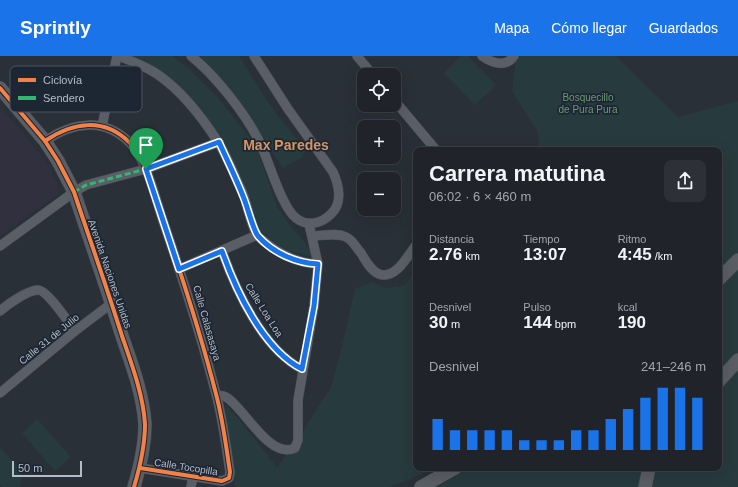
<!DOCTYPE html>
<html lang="es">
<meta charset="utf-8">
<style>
:root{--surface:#20242a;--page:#2d3036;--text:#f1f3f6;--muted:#a2a4a8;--line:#3d4147;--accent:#1a73e8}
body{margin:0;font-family:Helvetica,sans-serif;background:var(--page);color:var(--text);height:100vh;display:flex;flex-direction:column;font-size:15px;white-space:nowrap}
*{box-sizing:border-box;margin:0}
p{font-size:13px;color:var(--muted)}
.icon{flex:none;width:22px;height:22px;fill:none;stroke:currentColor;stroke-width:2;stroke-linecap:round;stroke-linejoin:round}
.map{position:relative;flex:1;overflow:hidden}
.panel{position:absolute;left:413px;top:91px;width:309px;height:324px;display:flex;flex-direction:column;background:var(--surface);border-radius:8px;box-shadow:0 4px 16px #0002,0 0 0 1px var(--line)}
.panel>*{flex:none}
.fabs{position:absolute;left:357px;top:12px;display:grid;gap:8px}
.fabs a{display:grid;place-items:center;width:44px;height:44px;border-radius:8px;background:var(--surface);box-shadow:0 4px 16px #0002,0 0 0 1px var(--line);font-size:20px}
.scale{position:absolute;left:12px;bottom:10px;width:70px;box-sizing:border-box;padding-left:4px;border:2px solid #b4bcc9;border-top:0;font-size:11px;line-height:14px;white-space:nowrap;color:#b4bcc9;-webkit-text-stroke:3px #1d2633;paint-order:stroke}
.pin{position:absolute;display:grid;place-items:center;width:34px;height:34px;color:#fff;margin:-41px -17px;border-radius:50% 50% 50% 0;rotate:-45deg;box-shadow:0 0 4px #0007}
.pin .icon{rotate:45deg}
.round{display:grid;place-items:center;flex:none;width:42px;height:42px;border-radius:8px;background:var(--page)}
.head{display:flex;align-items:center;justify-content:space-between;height:68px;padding:0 16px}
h1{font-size:22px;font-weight:700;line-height:30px}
.metrics{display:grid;grid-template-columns:repeat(3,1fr);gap:6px;height:68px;padding:4px 16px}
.metrics div{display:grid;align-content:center}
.metrics b{font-size:17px;font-weight:700}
.metrics small{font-size:11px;font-weight:400}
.metrics p{font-size:11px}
.chart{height:112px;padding:8px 16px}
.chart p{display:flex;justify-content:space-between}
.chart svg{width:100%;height:72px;margin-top:4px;stroke:var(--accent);stroke-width:6}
header{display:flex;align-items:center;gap:24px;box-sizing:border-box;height:56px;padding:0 20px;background:var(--accent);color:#fff}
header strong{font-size:19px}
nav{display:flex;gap:22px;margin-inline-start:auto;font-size:14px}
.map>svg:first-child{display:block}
.medical{fill:#31303e}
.green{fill:#273a3e}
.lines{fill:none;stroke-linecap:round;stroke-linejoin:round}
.street-casing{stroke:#484c53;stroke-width:10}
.secondary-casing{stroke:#484c53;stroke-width:14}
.street{stroke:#5a5e66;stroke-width:9}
.secondary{stroke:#595d64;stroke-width:13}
.quiet{stroke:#33b770;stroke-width:3;stroke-dasharray:6 3;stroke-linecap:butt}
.cycleway-casing{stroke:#1d2633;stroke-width:6}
.cycleway{stroke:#f48246;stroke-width:4}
.route-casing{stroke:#fff;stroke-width:8}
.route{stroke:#1a73e8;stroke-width:5}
.labels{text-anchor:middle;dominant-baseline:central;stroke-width:3.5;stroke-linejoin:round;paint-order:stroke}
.park-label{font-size:10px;fill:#6b9a76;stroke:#1d2633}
.street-label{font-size:10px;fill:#b4bcc9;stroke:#1d2633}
.district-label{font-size:14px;font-weight:bold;fill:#d59563;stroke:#1d2633}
.key{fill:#1d2633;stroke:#4a5360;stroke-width:1}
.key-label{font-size:11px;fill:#b4bcc9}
</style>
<header>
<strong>Sprintly</strong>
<nav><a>Mapa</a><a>Cómo llegar</a><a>Guardados</a></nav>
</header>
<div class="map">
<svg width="738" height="431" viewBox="0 0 738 431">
<rect width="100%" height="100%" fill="#2a3038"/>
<!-- medical -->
<polygon class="medical" points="0,51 16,68 49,110 57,127 58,138 0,180"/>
<!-- green -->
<g class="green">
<polygon points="130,0 172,0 188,12 218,42 255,88 277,151 290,169 303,184 314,201 282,193 258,173 234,107 221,81 194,48 166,22 143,4"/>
<polygon points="200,0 239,0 271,51 305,93 303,101 283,112 247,58"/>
<polygon points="461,0 468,0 496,29 475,49 444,17"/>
<polygon points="516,0 616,0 678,61 738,45 738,431 436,431 456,420 451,412 719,412 719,94 532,94 539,88 537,75 512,35"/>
<polygon points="416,214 416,412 434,412 415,421 390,431 235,431 225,348 237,361 277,411 303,375 331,331 343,287 355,233 372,226 385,232 404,230"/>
<polygon points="37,363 71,401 55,415 22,377"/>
<polygon points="0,391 21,415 21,429 19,431 3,431 0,428"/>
</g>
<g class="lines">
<defs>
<g id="street">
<path d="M119 0C132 5 145 10 157 18 182 35 202 61 218 86 228 102 235 121 243 138 248 151 250 167 257 179 259 182 263 184 266 187 282 200 298 207 318 208"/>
<path d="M191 0C215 19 244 56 258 83 268 101 281 151 296 162 307 171 321 168 331 158 343 147 339 129 333 116L288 53 254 0"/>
<polyline points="357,0 373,19"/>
<path d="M482 0C492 7 506 12 514 0"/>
<polyline points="394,44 436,94"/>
<polyline points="102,70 117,0"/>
<path d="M45 85C73 66 104 61 130 87 146 103 155 140 162 162 182 220 201 279 216 338 223 364 226 390 230 416L229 422 222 425 140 412"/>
<path d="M312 180C323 180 336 176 346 181 353 184 356 192 361 197 365 204 371 215 379 218 396 224 408 199 416 189"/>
<polyline points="0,190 74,136 86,129 146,113 219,86"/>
<path d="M222 195C236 235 263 293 302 313"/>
<polyline points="179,213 257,179"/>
<path d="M0 255C8 248 28 234 38 234 47 234 69 267 75 275"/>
<polyline points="0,337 75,275 112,247"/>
<path d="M217 340C220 339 222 339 226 341 244 351 269 404 295 392L298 384V344L314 250 318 208 309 168"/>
<polyline points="191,431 193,421"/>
</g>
<g id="secondary">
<path d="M0 32 45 85 58 105 74 136C90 184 107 232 122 280 132 309 143 338 145 368 145 390 140 411 134 431"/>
<polyline points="719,223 738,204"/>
<polyline points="719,325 738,304"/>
<polyline points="421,431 455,412"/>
<polyline points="645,431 649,412"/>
</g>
</defs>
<!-- street casing -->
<use href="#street" class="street-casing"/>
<!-- secondary casing -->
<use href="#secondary" class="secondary-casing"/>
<!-- street -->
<use href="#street" class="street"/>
<!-- secondary -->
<use href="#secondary" class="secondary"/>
<!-- quiet -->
<polyline class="quiet" points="74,136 86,129 146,113"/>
<defs>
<g id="cycleway">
<path d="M0 32 45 85 58 105 74 136C90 184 107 232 122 280 132 309 143 338 145 368 145 390 140 411 134 431"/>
<path d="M45 85C73 66 104 61 130 87 146 103 155 140 162 162 182 220 201 279 216 338 223 364 226 390 230 416L229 422 222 425 140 412"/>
</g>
</defs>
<!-- cycleway casing -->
<use href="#cycleway" class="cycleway-casing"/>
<!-- cycleway -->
<use href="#cycleway" class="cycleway"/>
</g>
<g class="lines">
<defs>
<path id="route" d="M219 86C227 104 236 122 243 140 247 149 253 174 258 180 273 197 296 207 318 208L314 250 302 313C263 293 236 235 222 195L179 213 146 113Z"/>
</defs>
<!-- route casing -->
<use href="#route" class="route-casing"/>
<!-- route -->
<use href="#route" class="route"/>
</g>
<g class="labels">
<!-- park labels -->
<g class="park-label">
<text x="588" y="41">Bosquecillo<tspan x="588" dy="12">de Pura Pura</tspan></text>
</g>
<!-- street labels -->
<g class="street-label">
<text transform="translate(110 218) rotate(71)">Avenida Naciones Unidas</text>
<text transform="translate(264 254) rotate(58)">Calle Loa Loa</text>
<text transform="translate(207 267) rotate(74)">Calle Calasasaya</text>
<text transform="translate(49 283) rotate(-39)">Calle 31 de Julio</text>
<text transform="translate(186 411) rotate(9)">Calle Tocopilla</text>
</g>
<!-- district labels -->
<g class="district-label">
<text x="286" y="89">Max Paredes</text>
</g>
</g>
<!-- legend -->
<rect x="10" y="10" width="132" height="46" rx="6" class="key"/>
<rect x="18" y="22" width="18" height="4" fill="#f48246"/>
<rect x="18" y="40" width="18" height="4" fill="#33b770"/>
<g class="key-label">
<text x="43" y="28">Ciclovía</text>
<text x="43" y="46">Sendero</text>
</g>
</svg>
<div class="fabs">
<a><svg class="icon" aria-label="locate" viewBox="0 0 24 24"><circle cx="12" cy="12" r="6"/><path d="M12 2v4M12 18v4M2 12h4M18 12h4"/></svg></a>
<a>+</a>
<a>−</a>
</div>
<div class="scale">50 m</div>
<div class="pin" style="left:146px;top:113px;background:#1e9e55"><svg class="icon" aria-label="arrive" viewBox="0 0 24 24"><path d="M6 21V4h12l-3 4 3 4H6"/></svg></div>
<section class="panel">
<div class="head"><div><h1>Carrera matutina</h1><p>06:02 · 6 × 460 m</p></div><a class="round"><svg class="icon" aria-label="share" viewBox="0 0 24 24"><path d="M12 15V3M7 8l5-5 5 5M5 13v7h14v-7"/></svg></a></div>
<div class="metrics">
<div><p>Distancia</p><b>2.76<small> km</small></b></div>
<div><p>Tiempo</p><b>13:07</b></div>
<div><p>Ritmo</p><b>4:45<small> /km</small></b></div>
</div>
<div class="metrics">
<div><p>Desnivel</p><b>30<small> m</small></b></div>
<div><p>Pulso</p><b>144<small> bpm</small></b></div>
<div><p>kcal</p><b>190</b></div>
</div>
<div class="chart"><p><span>Desnivel</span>241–246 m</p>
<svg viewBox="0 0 160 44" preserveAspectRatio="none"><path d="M5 44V25M15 44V32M25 44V32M35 44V32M45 44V32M55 44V38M65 44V38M75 44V38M85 44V32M95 44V32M105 44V25M115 44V19M125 44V12M135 44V6M145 44V6M155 44V12"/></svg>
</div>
</section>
</div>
